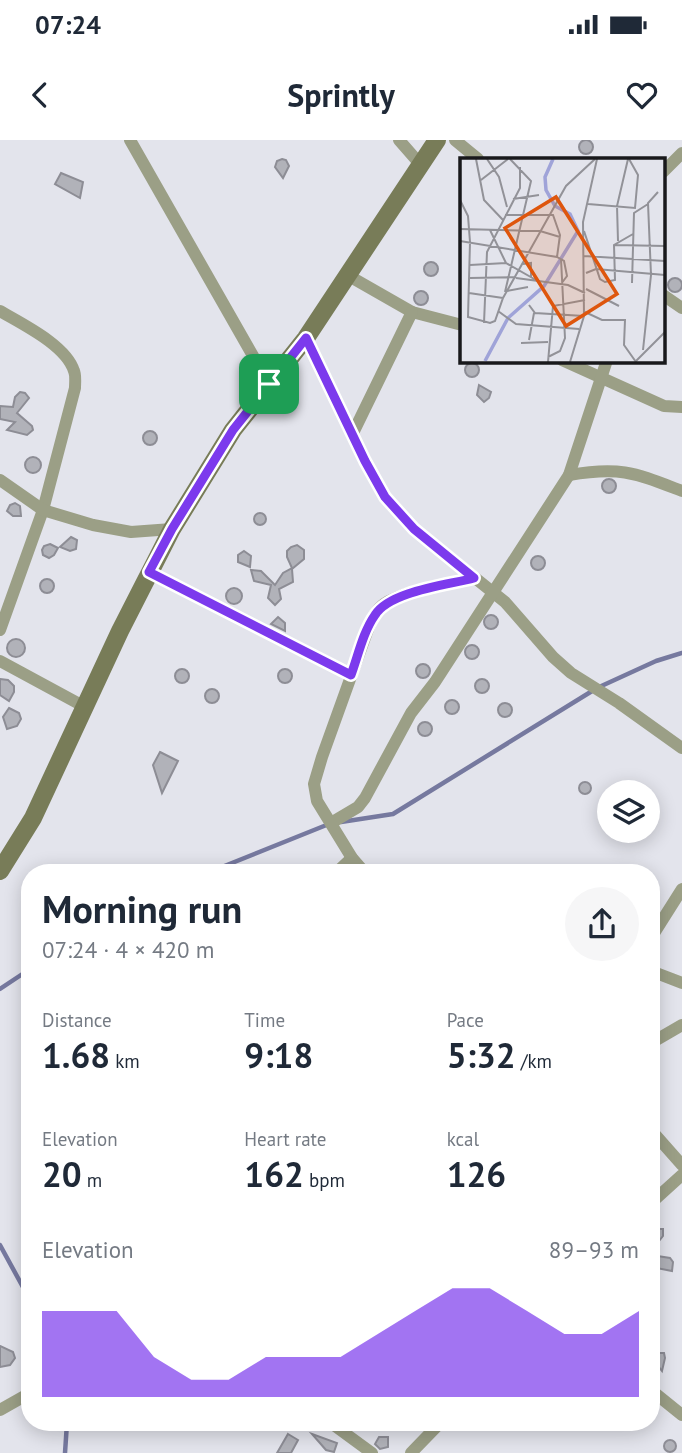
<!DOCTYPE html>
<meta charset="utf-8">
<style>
:root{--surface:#fff;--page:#f6f6f7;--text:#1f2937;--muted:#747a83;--accent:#7c3aed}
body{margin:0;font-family:"PT Sans",sans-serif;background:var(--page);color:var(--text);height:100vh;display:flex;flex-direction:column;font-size:26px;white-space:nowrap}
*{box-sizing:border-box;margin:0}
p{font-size:23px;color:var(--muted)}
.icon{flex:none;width:38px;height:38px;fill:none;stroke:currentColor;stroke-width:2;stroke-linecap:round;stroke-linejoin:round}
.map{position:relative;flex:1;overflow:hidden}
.details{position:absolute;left:21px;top:724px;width:639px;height:567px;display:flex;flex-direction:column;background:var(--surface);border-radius:28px;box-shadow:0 4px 18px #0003}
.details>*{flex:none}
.buttons{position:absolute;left:597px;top:640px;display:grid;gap:14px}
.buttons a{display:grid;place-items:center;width:63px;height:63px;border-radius:50%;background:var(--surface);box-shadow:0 4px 18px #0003;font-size:35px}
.pin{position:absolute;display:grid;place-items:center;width:60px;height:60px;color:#fff;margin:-30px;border-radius:14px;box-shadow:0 4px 10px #0006}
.round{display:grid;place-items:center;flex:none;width:74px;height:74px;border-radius:37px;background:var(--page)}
.summary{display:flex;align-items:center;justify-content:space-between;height:119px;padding:0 21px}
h1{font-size:38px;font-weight:700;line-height:52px}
.metrics{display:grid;grid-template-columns:repeat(3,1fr);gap:10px;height:119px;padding:7px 21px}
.metrics div{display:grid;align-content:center}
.metrics b{font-size:35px;font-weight:700}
.metrics small{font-size:19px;font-weight:400}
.metrics p{font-size:19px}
.chart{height:196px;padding:14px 21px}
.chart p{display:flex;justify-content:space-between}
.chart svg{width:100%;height:126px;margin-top:7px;fill:var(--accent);opacity:.7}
.status{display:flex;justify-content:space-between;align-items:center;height:49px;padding:0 35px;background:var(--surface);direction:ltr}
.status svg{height:19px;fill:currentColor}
header{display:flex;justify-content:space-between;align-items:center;height:91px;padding:0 21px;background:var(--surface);font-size:32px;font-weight:700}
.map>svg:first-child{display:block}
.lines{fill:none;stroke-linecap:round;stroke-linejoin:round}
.stream{stroke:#76799f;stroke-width:4.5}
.building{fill:#b1b2b9;stroke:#8d8d95;stroke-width:2}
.street{stroke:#9b9f86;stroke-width:12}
.secondary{stroke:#787c58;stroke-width:18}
.route-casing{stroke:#fff;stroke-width:14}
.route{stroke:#7c3aed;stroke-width:9}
.inset-river{fill:none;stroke:#9fa3d8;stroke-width:3.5}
.inset-road{fill:none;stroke:#929298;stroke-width:2}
.view{fill:#de560d;fill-opacity:0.15;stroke:#de560d;stroke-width:3.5}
.inset-edge{fill:none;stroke:#18181b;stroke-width:3.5}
</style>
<div class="status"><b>07:24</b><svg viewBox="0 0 49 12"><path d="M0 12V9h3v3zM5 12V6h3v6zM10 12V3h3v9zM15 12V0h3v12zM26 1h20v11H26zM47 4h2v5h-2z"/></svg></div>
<header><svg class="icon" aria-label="back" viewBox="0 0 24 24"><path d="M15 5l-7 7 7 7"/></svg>Sprintly<svg class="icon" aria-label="heart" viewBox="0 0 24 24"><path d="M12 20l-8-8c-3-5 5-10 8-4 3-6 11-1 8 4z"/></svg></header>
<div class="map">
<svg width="682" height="1313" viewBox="0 0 682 1313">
<rect width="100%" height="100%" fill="#e3e4ec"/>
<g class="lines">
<!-- stream -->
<g class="stream">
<polyline points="341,682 393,674 597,548 656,521 682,513"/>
<polyline points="207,733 329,684"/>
<polyline points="0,849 30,829"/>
<polyline points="0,1105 30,1160"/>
<polyline points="65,1313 67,1283"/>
</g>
</g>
<!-- building -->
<g class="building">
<circle cx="586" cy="7" r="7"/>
<polygon points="282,19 286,20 289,26 283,38 275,27 277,21"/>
<polygon points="61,33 83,42 80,58 55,44"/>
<circle cx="431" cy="129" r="7"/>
<circle cx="675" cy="145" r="7"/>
<circle cx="421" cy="158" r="7"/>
<circle cx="472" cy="230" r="7"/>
<polygon points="479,245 491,252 489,258 484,262 477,255"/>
<polygon points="20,252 25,253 29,258 17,273 32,286 33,290 27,295 7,290 15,282 0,279 0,266 13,267 15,257"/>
<circle cx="150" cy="298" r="7"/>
<circle cx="33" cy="325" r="8"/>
<circle cx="609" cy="346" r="7"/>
<polygon points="15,363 20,366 21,376 13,376 7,371 10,365"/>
<circle cx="260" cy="379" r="6"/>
<polygon points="71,397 77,400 76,409 70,411 60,407"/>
<polygon points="50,404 58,408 54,415 49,418 43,415 42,410 44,406"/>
<polygon points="297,405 304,410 304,419 292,429 293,442 279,449 281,459 275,465 268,458 271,445 254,441 251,430 261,431 275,445 283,433 292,428 287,417 287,411 291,407"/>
<polygon points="244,411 251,416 250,427 238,422 238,415"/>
<circle cx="538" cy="423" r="7"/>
<circle cx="47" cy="446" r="7"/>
<circle cx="234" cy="456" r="8"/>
<circle cx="491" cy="482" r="7"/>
<polygon points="278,477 285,483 285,491 271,484"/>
<circle cx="16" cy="508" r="9"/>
<circle cx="472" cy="512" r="7"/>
<circle cx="423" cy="531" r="7"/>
<circle cx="285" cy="536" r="7"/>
<circle cx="182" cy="536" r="7"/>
<polygon points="0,539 8,540 14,546 14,552 9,561 0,555"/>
<circle cx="482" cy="546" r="7"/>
<circle cx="212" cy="556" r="7"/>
<circle cx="452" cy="567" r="7"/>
<circle cx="505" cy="570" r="7"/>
<polygon points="9,568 19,573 21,579 17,586 7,589 3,577"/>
<circle cx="425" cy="589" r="7"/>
<polygon points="160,612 178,621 162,653 153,625"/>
<circle cx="585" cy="648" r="6"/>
<polygon points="654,1089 663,1089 663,1096 651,1111 651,1093"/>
<polygon points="651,1115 670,1118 673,1122 672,1131 651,1127"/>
<polygon points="0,1206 13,1212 15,1218 10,1225 0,1227"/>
<polygon points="657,1213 664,1213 665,1218 662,1231 652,1218"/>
<polygon points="288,1294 298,1300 291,1313 277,1313"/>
<polygon points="312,1294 337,1303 334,1312 326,1310"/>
<polygon points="379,1297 388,1297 388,1307 380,1309 375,1304"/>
<circle cx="670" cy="1306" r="6"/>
</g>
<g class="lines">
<!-- street -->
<g class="street">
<polyline points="130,0 269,244"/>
<polyline points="399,0 420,24"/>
<polyline points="455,0 478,19"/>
<polyline points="663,32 682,13"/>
<polyline points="349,136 412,172 462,185"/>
<polyline points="663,155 682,168"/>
<path d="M0 171C22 184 66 205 74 231 76 235 75 243 75 248L43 370 0 490"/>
<polyline points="306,198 365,321 385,357 414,389 505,462 553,517 571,533 619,563 682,608"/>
<polyline points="562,220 664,266 682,267"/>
<polyline points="352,295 412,172"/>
<path d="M569 335C621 326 635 333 682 351"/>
<polyline points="0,340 43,370 93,385 131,392 172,389"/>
<polyline points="149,432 351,535"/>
<polyline points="0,521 85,567"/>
<polyline points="331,683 358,667 365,658 411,573 435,542 569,335 607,220"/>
<polyline points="336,733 352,718"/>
<path d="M365 733 352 718 317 661 314 644 322 617 367 492C371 482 375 470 384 464 403 451 450 444 474 438"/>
<polyline points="651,798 682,749"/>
<polyline points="651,831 682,843"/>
<polyline points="651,903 682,885"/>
<polyline points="651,990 682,1025"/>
<polyline points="651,1063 682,1035"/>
<polyline points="651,1250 682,1275"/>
<polyline points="0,1270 30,1253"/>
<polyline points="331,1283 372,1313"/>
<polyline points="411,1313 440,1283"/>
</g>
<!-- secondary -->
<polyline class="secondary" points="0,731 33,678 120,491 172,389 233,290 306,198 437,0"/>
</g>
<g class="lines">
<defs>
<path id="route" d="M306 198 365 321 385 357 414 389 474 438C448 445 390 451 375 475 363 492 358 516 351 535L149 432 172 389 233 290Z"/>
</defs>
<!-- route casing -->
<use href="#route" class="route-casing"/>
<!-- route -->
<use href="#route" class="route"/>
</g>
<!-- overview -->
<g transform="translate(460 18)">
<rect width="205" height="205" fill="#e3e4ec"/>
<path class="inset-river" d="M25 203 48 160 84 128 118 73 110 56 95 48 86 32 85 19 93 1"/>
<path class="inset-road" d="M16 1 24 42 43 62M27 1 39 19 47 49M21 22 48 1M53 41 79 37M0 42 8 58 10 84 8 159 30 165 35 163 43 140 106 28 135 1M128 46 175 50 178 17 169 1M45 57H93L100 77 97 99M0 71 80 73 100 79M30 72 46 105 76 122M124 73 140 121 145 124 155 122 154 87 173 76M0 83 97 99 104 103 107 118 101 126M158 83 157 48 168 1M155 87 205 88M124 98 205 103M63 106 71 105V119M10 107 46 105M126 115 136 111 205 117M10 120 56 119M56 120 108 127 125 135M172 125 174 55 188 46M126 131 159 148M47 133 68 129M45 134 71 23 50 1M9 135 43 140M69 147 75 155 124 158M38 153 56 166 119 171M125 154 142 162H165L164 187 176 204M24 165 27 94 60 30V9M69 182 74 155M61 185 88 184M183 192 191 117 188 45 198 34M88 199 100 193 105 180 101 101M88 204 93 148 125 142M110 204 124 158 123 64 137 1M175 204 205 174"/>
<path class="view" d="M96 39 157 136 106 168 45 70Z"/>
<rect width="205" height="205" class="inset-edge"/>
</g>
</svg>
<div class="buttons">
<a><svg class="icon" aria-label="layers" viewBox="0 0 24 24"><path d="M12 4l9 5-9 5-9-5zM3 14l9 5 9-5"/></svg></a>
</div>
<div class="pin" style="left:269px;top:244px;background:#1e9e55"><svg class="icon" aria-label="arrive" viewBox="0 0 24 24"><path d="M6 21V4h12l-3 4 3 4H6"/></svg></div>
<section class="details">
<div class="summary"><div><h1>Morning run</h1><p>07:24 · 4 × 420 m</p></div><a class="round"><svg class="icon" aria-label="share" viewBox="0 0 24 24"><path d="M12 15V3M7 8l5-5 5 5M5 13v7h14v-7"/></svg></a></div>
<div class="metrics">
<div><p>Distance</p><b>1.68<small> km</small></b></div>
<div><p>Time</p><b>9:18</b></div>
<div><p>Pace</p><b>5:32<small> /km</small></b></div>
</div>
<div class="metrics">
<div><p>Elevation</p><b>20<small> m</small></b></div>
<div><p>Heart rate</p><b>162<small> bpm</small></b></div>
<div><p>kcal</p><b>126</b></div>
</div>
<div class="chart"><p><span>Elevation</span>89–93 m</p>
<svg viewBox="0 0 160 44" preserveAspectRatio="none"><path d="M0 44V14L10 14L20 14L30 30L40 38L50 38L60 30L70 30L80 30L90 22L100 14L110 6L120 6L130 14L140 22L150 22L160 14V44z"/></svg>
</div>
</section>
</div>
